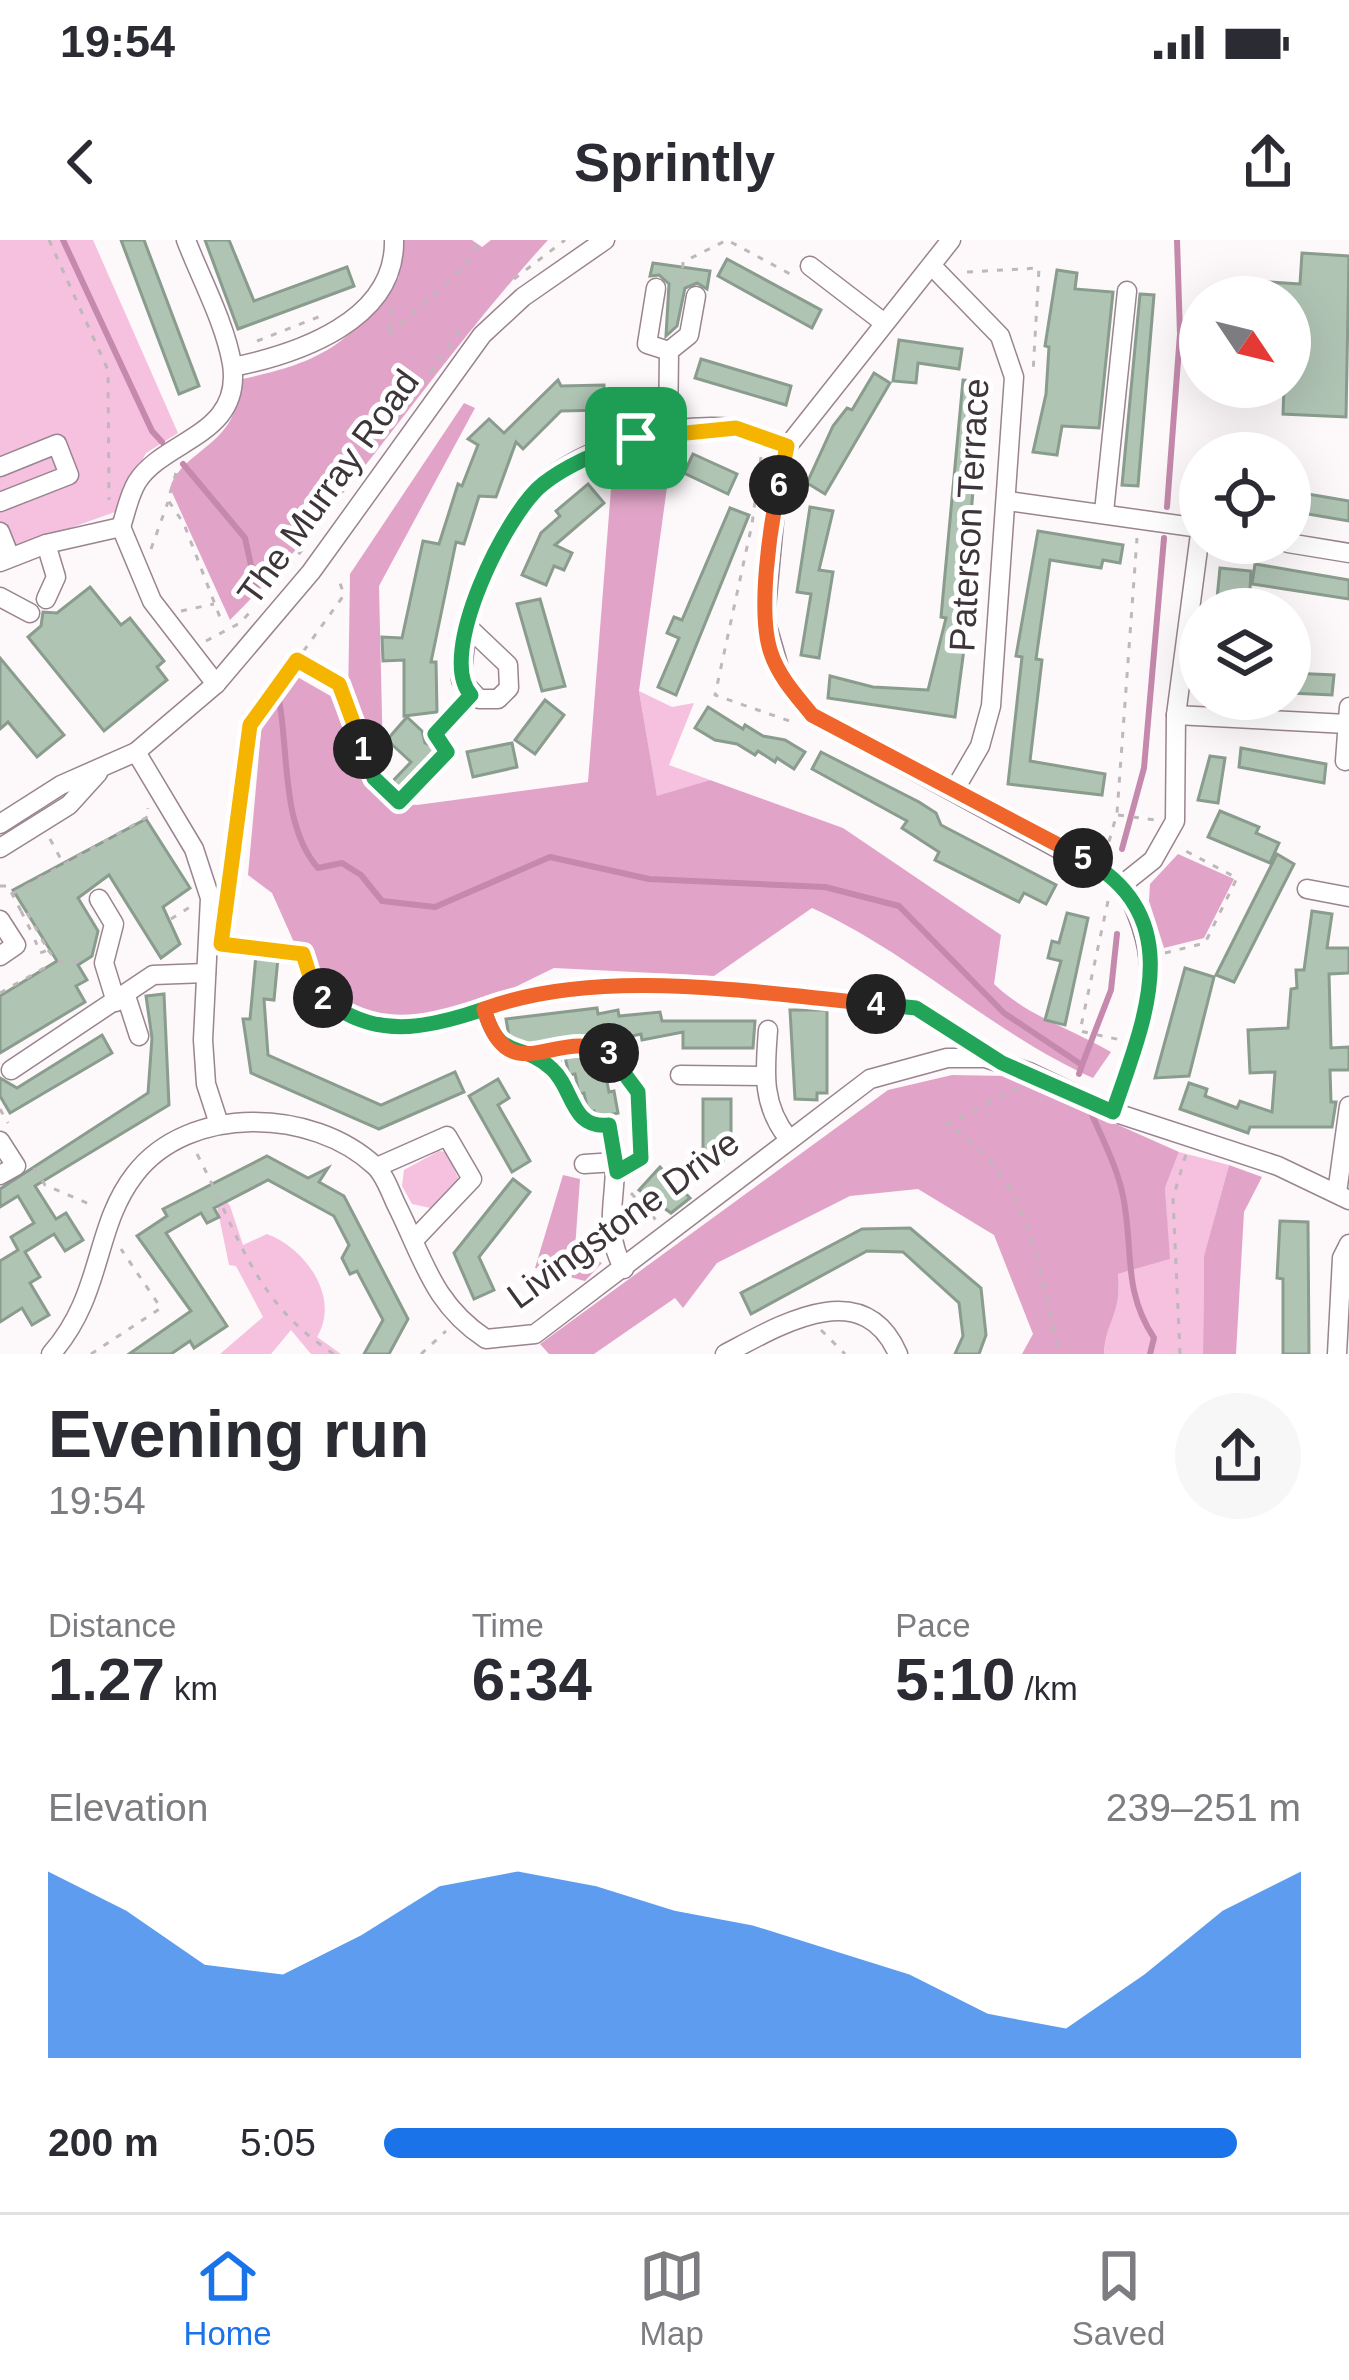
<!DOCTYPE html>
<meta charset="utf-8">
<style>
:root{--surface:#fff;--page:#f7f7f7;--text:#2b2b33;--muted:#7c7c81;--line:#e1e1e2;--accent:#1a73e8}
body{margin:0;font-family:Helvetica,sans-serif;background:var(--page);color:var(--text);height:100vh;display:flex;flex-direction:column;font-size:45px;white-space:nowrap}
*{box-sizing:border-box;margin:0}
p{font-size:39px;color:var(--muted)}
.icon{flex:none;width:66px;height:66px;fill:none;stroke:currentColor;stroke-width:2;stroke-linecap:round;stroke-linejoin:round}
.map{position:relative;height:1114px;overflow:hidden}
.details{display:flex;flex-direction:column;background:var(--surface);flex:1}
.details>*{flex:none}
.needle{width:78px;rotate:125deg}
.fabs{position:absolute;left:1179px;top:36px;display:grid;gap:24px}
.fabs a{display:grid;place-items:center;width:132px;height:132px;border-radius:50%;background:var(--surface);box-shadow:0 12px 48px #0002;font-size:60px}
.pin{position:absolute;display:grid;place-items:center;width:102px;height:102px;color:#fff;margin:-51px;border-radius:24px;box-shadow:0 6px 18px #0006}
.km{position:absolute;width:60px;height:60px;margin:-30px;border-radius:50%;background:#222;color:#fff;font-size:33px;line-height:60px;text-align:center}
.round{display:grid;place-items:center;flex:none;width:126px;height:126px;border-radius:63px;background:var(--page)}
.head{display:flex;align-items:center;justify-content:space-between;height:204px;padding:0 48px}
h1{font-size:66px;font-weight:600;line-height:90px}
.figures{display:grid;grid-template-columns:repeat(3,1fr);gap:18px;height:204px;padding:12px 48px}
.figures div{display:grid;align-content:center}
.figures b{font-size:60px;font-weight:600}
.figures small{font-size:33px;font-weight:400}
.figures p{font-size:33px}
.chart{height:336px;padding:24px 48px}
.chart p{display:flex;justify-content:space-between}
.chart svg{width:100%;height:216px;margin-top:12px;fill:var(--accent);opacity:.7}
ul{padding:0 48px;list-style:none;font-size:39px}
li{display:grid;grid-template-columns:192px 144px 1fr;align-items:center;height:90px}
li i{height:30px;border-radius:15px;background:var(--accent)}
.status{display:flex;justify-content:space-between;align-items:center;height:84px;padding:0 60px;background:var(--surface);direction:ltr}
.status svg{height:33px;fill:currentColor}
header{display:flex;justify-content:space-between;align-items:center;height:156px;padding:0 48px;background:var(--surface);font-size:54px;font-weight:600}
.tab-bar{display:flex;justify-content:space-around;align-items:center;height:168px;border-top:3px solid var(--line);background:var(--surface);font-size:33px;color:var(--muted)}
.tab-bar a{display:grid;justify-items:center;gap:6px}
.tab-bar .active{color:var(--accent)}
.map>svg:first-child{display:block}
.green{fill:#f5c1df}
.forest{fill:#e1a4c8}
.lines{fill:none;stroke-linecap:round;stroke-linejoin:round}
.stream{stroke:#c489ac;stroke-width:6}
.building{fill:#b0c4b4;stroke:#899c8d;stroke-width:3}
.minor-casing{stroke:#998490;stroke-width:21}
.path{stroke:#beb8bb;stroke-width:3;stroke-dasharray:6 9;stroke-linecap:butt}
.minor{stroke:#fff;stroke-width:18}
.split-1-casing{stroke:#fff;stroke-width:24}
.split-2-casing{stroke:#fff;stroke-width:24}
.split-3-casing{stroke:#fff;stroke-width:24}
.split-4-casing{stroke:#fff;stroke-width:24}
.split-5-casing{stroke:#fff;stroke-width:24}
.split-6-casing{stroke:#fff;stroke-width:24}
.split-7-casing{stroke:#fff;stroke-width:24}
.split-1{stroke:#22a559;stroke-width:15}
.split-2{stroke:#f5b400;stroke-width:15}
.split-3{stroke:#22a559;stroke-width:15}
.split-4{stroke:#f0652b;stroke-width:15}
.split-5{stroke:#22a559;stroke-width:15}
.split-6{stroke:#f0652b;stroke-width:15}
.split-7{stroke:#f5b400;stroke-width:15}
.labels{text-anchor:middle;dominant-baseline:central;stroke-width:10;stroke-linejoin:round;paint-order:stroke}
.street-label{font-size:36px;fill:#3e353a;stroke:#fff}
</style>
<div class="status"><b>19:54</b><svg viewBox="0 0 49 12"><path d="M0 12V9h3v3zM5 12V6h3v6zM10 12V3h3v9zM15 12V0h3v12zM26 1h20v11H26zM47 4h2v5h-2z"/></svg></div>
<header><svg class="icon" aria-label="back" viewBox="0 0 24 24"><path d="M15 5l-7 7 7 7"/></svg>Sprintly<svg class="icon" aria-label="share" viewBox="0 0 24 24"><path d="M12 15V3M7 8l5-5 5 5M5 13v7h14v-7"/></svg></header>
<div class="map">
<svg width="1349" height="1114" viewBox="0 0 1349 1114">
<rect width="100%" height="100%" fill="#fdf8fa"/>
<!-- green -->
<g class="green">
<polygon points="0,0 93,0 178,193 146,213 115,272 0,313"/>
<polygon points="639,451 672,467 694,463 669,525 710,540 657,557"/>
<polygon points="439,911 447,912 459,940 435,969 412,964 402,946 404,930"/>
<path d="M1179 912 1229 925 1204 1017 1203 1114H1104C1106 1080 1122 1072 1118 1034L1169 1019 1165 948Z"/>
<path d="M212 942 230 966 243 1005 267 994C305 1008 341 1057 317 1097L341 1114H311L291 1090 271 1114H220L263 1077 236 1026 229 1025Z"/>
</g>
<!-- forest -->
<g class="forest">
<path d="M399 0H472L482 7 491 0H548C436 122 348 264 230 380L170 248C179 218 217 208 232 177 237 167 237 151 238 140 322 122 347 107 399 37Z"/>
<path d="M464 163 475 168 379 346 384 562 417 565 588 542 613 223 671 218 639 451 657 556 710 540 843 588 1001 695 994 744C1029 777 1070 788 1111 812L1093 838C992 793 913 714 812 668L714 736 554 728 440 784 384 789 340 771 313 745 272 653 248 635 263 470 294 435 348 466 350 334Z"/>
<polygon points="1178,614 1234,639 1204,698 1164,708 1149,661 1150,644"/>
<path d="M952 835 1008 836 1179 912 1165 948 1170 1019 1118 1034C1122 1075 1106 1079 1104 1114H1022L1033 1094 994 995 918 949 850 956 717 1023 683 1068 675 1058 594 1114H549L540 1104 888 850Z"/>
<polygon points="1229,925 1262,937 1244,972 1236,1114 1203,1114 1204,1016"/>
<polygon points="563,935 580,939 575,1009 602,1023 585,1041 535,1028"/>
</g>
<g class="lines">
<!-- stream -->
<g class="stream">
<polyline points="63,0 152,191 162,202"/>
<polyline points="183,224 245,298 257,353"/>
<polyline points="1167,267 1180,94 1177,0"/>
<path d="M279 460C289 512 281 586 318 628L342 623 361 635 382 661 435 667 550 617 649 639 825 647 899 666 1004 773 1082 825 1079 834"/>
<polyline points="1122,609 1144,528 1164,298"/>
<polyline points="1082,825 1111,750 1117,694"/>
<path d="M1089 868C1101 896 1117 926 1123 956 1134 1010 1122 1049 1154 1098L1150 1114"/>
</g>
</g>
<!-- building -->
<g class="building">
<polygon points="121,0 144,0 199,146 179,154"/>
<polygon points="205,0 229,0 254,61 347,27 354,46 238,89"/>
<polygon points="1302,13 1349,16 1346,177 1283,174 1284,147 1290,147 1290,57 1235,57 1236,40 1300,44"/>
<polygon points="727,19 821,70 812,88 718,36"/>
<polygon points="653,23 710,31 707,49 697,43 685,48 677,86 666,96 669,44 659,35 650,36"/>
<polygon points="1057,30 1077,33 1075,49 1113,52 1099,188 1062,186 1057,215 1033,212 1046,154 1049,107 1045,106"/>
<polygon points="1140,54 1154,55 1138,246 1122,245"/>
<polygon points="899,100 962,109 959,129 918,123 916,143 893,141"/>
<polygon points="701,119 791,146 786,165 695,138"/>
<polygon points="874,133 890,143 825,254 807,243 833,186 847,168 852,170"/>
<polygon points="558,140 561,146 604,145 604,170 561,171 523,209 516,202 496,257 479,256 464,304 456,302 431,422 436,422 437,472 404,476 404,420 383,421 382,397 402,398 423,301 439,304 458,244 462,246 478,205 468,199 489,179 504,193"/>
<polygon points="963,140 987,142 978,191 961,394 966,394 955,477 828,458 830,436 873,447 928,450 946,378 941,377"/>
<polygon points="693,214 737,234 728,254 684,233"/>
<polygon points="588,244 604,263 555,305 572,313 564,330 554,326 546,345 522,335 541,293 560,276 556,271"/>
<polygon points="1290,251 1349,261 1349,281 1290,271"/>
<polygon points="810,267 833,271 819,330 833,332 819,418 801,415 811,354 797,352"/>
<polygon points="730,268 749,275 676,455 658,447 679,398 667,393 674,377 682,380"/>
<polygon points="1038,291 1123,305 1120,323 1103,320 1101,328 1050,320 1036,419 1042,420 1030,521 1105,534 1102,555 1008,544 1022,417 1016,416"/>
<polygon points="1255,324 1349,340 1349,359 1252,344"/>
<polygon points="1220,328 1251,331 1249,369 1216,369"/>
<polygon points="90,347 121,385 130,378 164,421 157,427 167,440 104,491 28,397 41,386 43,372 57,373"/>
<polygon points="540,359 565,446 542,451 517,364"/>
<polygon points="0,418 64,495 37,517 8,482 0,489"/>
<polygon points="1290,433 1334,435 1332,455 1290,453"/>
<polygon points="545,460 564,475 535,514 515,500"/>
<polygon points="708,467 743,489 745,485 763,496 785,500 805,512 794,529 777,518 775,522 758,511 755,515 737,504 715,500 695,488"/>
<polygon points="407,477 422,491 425,503 443,511 400,556 389,545 411,522 387,500"/>
<polygon points="512,503 517,527 473,537 467,512"/>
<polygon points="1241,508 1326,524 1324,543 1239,527"/>
<polygon points="821,512 919,562 936,573 941,585 1056,645 1046,664 1024,653 1019,662 935,620 939,612 902,588 907,581 812,529"/>
<polygon points="1210,516 1225,518 1218,563 1198,560"/>
<polygon points="1220,571 1259,587 1256,593 1279,603 1270,623 1208,597"/>
<polygon points="146,579 190,648 163,667 180,704 161,718 109,635 78,658 98,691 92,716 78,725 87,740 76,746 85,762 0,813 0,756 57,721 13,650"/>
<polygon points="1277,614 1294,624 1234,742 1216,735"/>
<polygon points="1312,671 1332,674 1327,708 1349,708 1349,733 1329,734 1331,808 1349,807 1349,830 1330,830 1331,862 1336,862 1332,887 1250,887 1248,893 1180,869 1189,843 1207,849 1205,856 1237,868 1240,861 1272,872 1275,832 1250,833 1248,790 1288,788 1291,749 1297,748 1296,730 1304,730"/>
<polygon points="1067,673 1088,678 1065,785 1045,780 1061,721 1048,718 1052,701 1059,703"/>
<polygon points="256,715 278,718 274,760 264,759 268,815 381,865 455,832 464,852 379,889 251,833 243,779 250,779"/>
<polygon points="1185,728 1214,737 1189,836 1155,838"/>
<polygon points="164,754 169,865 35,946 56,979 66,973 83,1000 65,1011 54,994 25,1012 40,1037 30,1043 49,1075 32,1085 22,1068 0,1082 0,1021 18,1010 11,997 34,983 18,956 0,967 0,949 148,853 152,798 146,756"/>
<polygon points="597,768 598,774 618,770 619,776 660,772 662,781 755,781 753,808 683,808 683,792 642,800 641,794 622,798 620,793 593,798 600,833 605,832 609,852 614,851 618,873 595,878 594,871 588,872 584,853 579,854 575,834 569,835 561,798 511,808 506,779"/>
<polygon points="790,770 827,770 827,853 817,853 817,860 795,859"/>
<polygon points="102,795 112,813 10,873 0,856 0,838 17,848"/>
<polygon points="498,839 509,858 498,865 530,921 512,932 469,856"/>
<polygon points="703,859 731,859 731,911 723,911 723,922 703,922"/>
<polygon points="267,916 308,938 328,928 319,942 344,956 408,1079 389,1114 364,1114 383,1080 357,1031 350,1034 342,1018 349,1005 334,976 268,940 214,968 219,977 207,983 201,973 166,993 227,1086 194,1108 190,1101 171,1114 129,1114 191,1071 137,996 167,976 163,969"/>
<polygon points="660,927 690,958 671,973 639,950"/>
<polygon points="513,939 530,952 479,1017 494,1050 474,1059 454,1013"/>
<polygon points="1280,981 1308,982 1309,1114 1283,1114 1283,1039 1277,1038"/>
<polygon points="910,988 981,1048 986,1095 979,1114 955,1114 963,1096 959,1063 903,1012 867,1011 751,1074 741,1053 862,989"/>
</g>
<g class="lines">
<defs>
<g id="minor">
<path d="M951 0 787 207 776 260 765 379 782 438 812 475 1123 644C1172 736 1144 781 1113 872"/>
<polyline points="810,26 883,82"/>
<polyline points="932,26 1000,96 1014,137 991,466 980,506 955,549"/>
<polyline points="656,48 647,104 669,111"/>
<path d="M233 127C297 114 396 81 394 0"/>
<polyline points="668,193 669,111 689,95 696,56"/>
<polyline points="0,227 57,204 69,235 0,262"/>
<polyline points="1008,261 1200,288"/>
<polyline points="1104,272 1127,51"/>
<path d="M121 287C126 272 129 255 137 242 164 199 243 196 232 124 225 83 201 39 186 0"/>
<polyline points="121,287 152,361 216,444"/>
<polyline points="0,292 10,317"/>
<polyline points="1288,303 1349,313"/>
<polyline points="46,304 56,337 46,359"/>
<polyline points="0,322 46,304 121,287"/>
<polyline points="0,357 30,373"/>
<path d="M467 386C482 339 502 281 540 246 586 204 672 182 734 188 751 190 771 201 787 207"/>
<polygon points="467,386 508,425 509,448 498,459 479,459 461,440"/>
<polyline points="1176,475 1347,484"/>
<polyline points="435,494 471,455"/>
<polyline points="136,512 194,609 210,658 203,800 206,844 219,884"/>
<polyline points="1345,521 1349,467"/>
<polyline points="0,584 61,545 136,512 216,444 311,332 482,95 523,57 605,0"/>
<polyline points="0,608 69,565 98,533"/>
<polyline points="1123,644 1153,620 1175,581 1176,475 1200,294"/>
<polyline points="1307,649 1349,657"/>
<polyline points="99,659 114,684 104,723 116,762"/>
<polyline points="0,680 16,705 0,716"/>
<polyline points="126,756 139,796"/>
<path d="M768 790C765 831 761 864 788 898"/>
<polyline points="11,830 153,735 206,733"/>
<polyline points="680,835 764,836"/>
<path d="M609 885C627 943 596 981 624 1029"/>
<polyline points="0,901 16,926 0,935"/>
<polyline points="584,924 616,922"/>
<polyline points="377,927 447,896 472,939 414,1000"/>
<polyline points="1337,953 1349,866"/>
<path d="M51 1114C104 1054 93 988 135 934 189 864 313 868 375 926 385 935 391 954 397 966 424 1020 433 1064 486 1099L535 1094 870 839 947 818H985L1029 832 1113 872 1278 926 1349 960"/>
<path d="M725 1114C780 1085 863 1034 898 1114"/>
<polyline points="1337,1114 1342,1018 1349,1004"/>
</g>
</defs>
<!-- minor casing -->
<use href="#minor" class="minor-casing"/>
<!-- path -->
<g class="path">
<polyline points="49,0 108,130 109,260"/>
<polyline points="967,32 1039,28 1033,133"/>
<polyline points="514,39 565,0"/>
<polyline points="682,43 683,22 727,0 792,35"/>
<polyline points="391,68 388,96 463,28 481,0"/>
<polyline points="257,101 321,76"/>
<polyline points="395,181 460,92"/>
<polyline points="761,217 752,284 715,455 795,483"/>
<polyline points="176,233 168,260 184,284 221,380"/>
<polyline points="151,309 168,262"/>
<polyline points="270,349 302,310"/>
<polyline points="181,371 214,364"/>
<polyline points="206,401 240,383 252,370"/>
<polyline points="297,420 339,444 374,539 399,562 446,510"/>
<polyline points="251,484 344,355 339,340"/>
<polyline points="1118,575 1156,580"/>
<polyline points="50,599 63,623"/>
<polyline points="1105,616 1117,573 1137,298"/>
<polyline points="0,646 8,646 21,671 25,669 48,710 40,713 35,700"/>
<polyline points="12,654 149,576 148,568"/>
<polyline points="229,655 250,485 244,473"/>
<polyline points="1108,661 1080,791 1121,800"/>
<polyline points="21,671 31,691"/>
<polyline points="171,679 190,667"/>
<polyline points="225,704 303,714 313,745 325,760 384,789 440,784 526,754 688,746 916,768 965,800"/>
<polyline points="48,710 57,721 87,722"/>
<polyline points="1165,713 1205,703 1237,638 1182,609"/>
<polyline points="0,753 44,728 39,721"/>
<path d="M484 771C496 812 517 816 558 811L568 856 590 884"/>
<path d="M558 811 589 804C622 816 638 840 640 874L628 880"/>
<polyline points="530,815 561,837"/>
<path d="M1018 848 947 884C1036 945 1034 1018 1060 1114"/>
<polyline points="0,869 8,883"/>
<path d="M197 914C239 994 253 1062 334 1114"/>
<polyline points="637,920 641,918 638,879"/>
<polyline points="34,928 45,945 94,966"/>
<polyline points="631,953 656,980"/>
<polyline points="821,1090 845,1114"/>
<polyline points="91,1114 161,1068 121,1009"/>
<polyline points="421,1114 446,1091"/>
<polyline points="1180,1114 1173,958 1186,914"/>
</g>
<!-- minor -->
<use href="#minor" class="minor"/>
</g>
<g class="lines">
<defs>
<path id="split-1" d="M363 509 374 538 399 562 447 512 435 494 471 455C435 416 507 272 543 244 571 222 604 211 636 198"/>
<polyline id="split-2" points="323,758 313,746 303,714 221,704 250,485 297,420 339,444 363,509"/>
<path id="split-3" d="M323 758C374 800 426 789 484 769 500 824 519 799 552 829 574 849 570 889 609 885L617 932 641 918 638 852 609 813"/>
<path id="split-4" d="M609 813C557 785 509 855 484 769 601 726 753 753 876 764"/>
<path id="split-5" d="M876 764 916 768 1002 823 1113 872C1144 781 1191 677 1083 618"/>
<path id="split-6" d="M779 245C770 287 757 373 771 413 779 437 796 455 812 475L1083 618"/>
<polyline id="split-7" points="636,198 736,188 787,206 779,245"/>
</defs>
<!-- split-1 casing -->
<use href="#split-1" class="split-1-casing"/>
<!-- split-2 casing -->
<use href="#split-2" class="split-2-casing"/>
<!-- split-3 casing -->
<use href="#split-3" class="split-3-casing"/>
<!-- split-4 casing -->
<use href="#split-4" class="split-4-casing"/>
<!-- split-5 casing -->
<use href="#split-5" class="split-5-casing"/>
<!-- split-6 casing -->
<use href="#split-6" class="split-6-casing"/>
<!-- split-7 casing -->
<use href="#split-7" class="split-7-casing"/>
<!-- split-1 -->
<use href="#split-1" class="split-1"/>
<!-- split-2 -->
<use href="#split-2" class="split-2"/>
<!-- split-3 -->
<use href="#split-3" class="split-3"/>
<!-- split-4 -->
<use href="#split-4" class="split-4"/>
<!-- split-5 -->
<use href="#split-5" class="split-5"/>
<!-- split-6 -->
<use href="#split-6" class="split-6"/>
<!-- split-7 -->
<use href="#split-7" class="split-7"/>
</g>
<g class="labels">
<!-- street labels -->
<g class="street-label">
<text transform="translate(328 247) rotate(-54)">The Murray Road</text>
<text transform="translate(969 275) rotate(-87)">Paterson Terrace</text>
<text transform="translate(623 979) rotate(-36)">Livingstone Drive</text>
</g>
</g>
</svg>
<div class="fabs">
<a><svg class="needle" viewBox="-14 -14 28 28"><path d="M0-13l5 13h-10z" fill="#e53935"/><path d="M0 13l5-13h-10z" fill="#7c7c81"/></svg></a>
<a><svg class="icon" aria-label="locate" viewBox="0 0 24 24"><circle cx="12" cy="12" r="6"/><path d="M12 2v4M12 18v4M2 12h4M18 12h4"/></svg></a>
<a><svg class="icon" aria-label="layers" viewBox="0 0 24 24"><path d="M12 4l9 5-9 5-9-5zM3 14l9 5 9-5"/></svg></a>
</div>
<div class="pin" style="left:636px;top:198px;background:#1e9e55"><svg class="icon" aria-label="arrive" viewBox="0 0 24 24"><path d="M6 21V4h12l-3 4 3 4H6"/></svg></div>
<b class="km" style="left:363px;top:509px">1</b>
<b class="km" style="left:323px;top:758px">2</b>
<b class="km" style="left:609px;top:813px">3</b>
<b class="km" style="left:876px;top:764px">4</b>
<b class="km" style="left:1083px;top:618px">5</b>
<b class="km" style="left:779px;top:245px">6</b>
</div>
<section class="details">
<div class="head"><div><h1>Evening run</h1><p>19:54</p></div><a class="round"><svg class="icon" aria-label="share" viewBox="0 0 24 24"><path d="M12 15V3M7 8l5-5 5 5M5 13v7h14v-7"/></svg></a></div>
<div class="figures">
<div><p>Distance</p><b>1.27<small> km</small></b></div>
<div><p>Time</p><b>6:34</b></div>
<div><p>Pace</p><b>5:10<small> /km</small></b></div>
</div>
<div class="chart"><p><span>Elevation</span>239–251 m</p>
<svg viewBox="0 0 160 44" preserveAspectRatio="none"><path d="M0 44V6L10 14L20 25L30 27L40 19L50 9L60 6L70 9L80 14L90 17L100 22L110 27L120 35L130 38L140 27L150 14L160 6V44z"/></svg>
</div>
<ul>
<li><b>200 m</b>5:05<i style="width:93%"></i></li>
</ul>
</section>
<nav class="tab-bar">
<a class="active"><svg class="icon" aria-label="home" viewBox="0 0 24 24"><path d="M3 11l9-7 9 7M6 9v11h12V9"/></svg>Home</a>
<a><svg class="icon" aria-label="map" viewBox="0 0 24 24"><path d="M3 6l6-2 6 2 6-2v14l-6 2-6-2-6 2zM9 4v14M15 6v14"/></svg>Map</a>
<a><svg class="icon" aria-label="saved" viewBox="0 0 24 24"><path d="M7 4h10v16l-5-4-5 4z"/></svg>Saved</a>
</nav>
